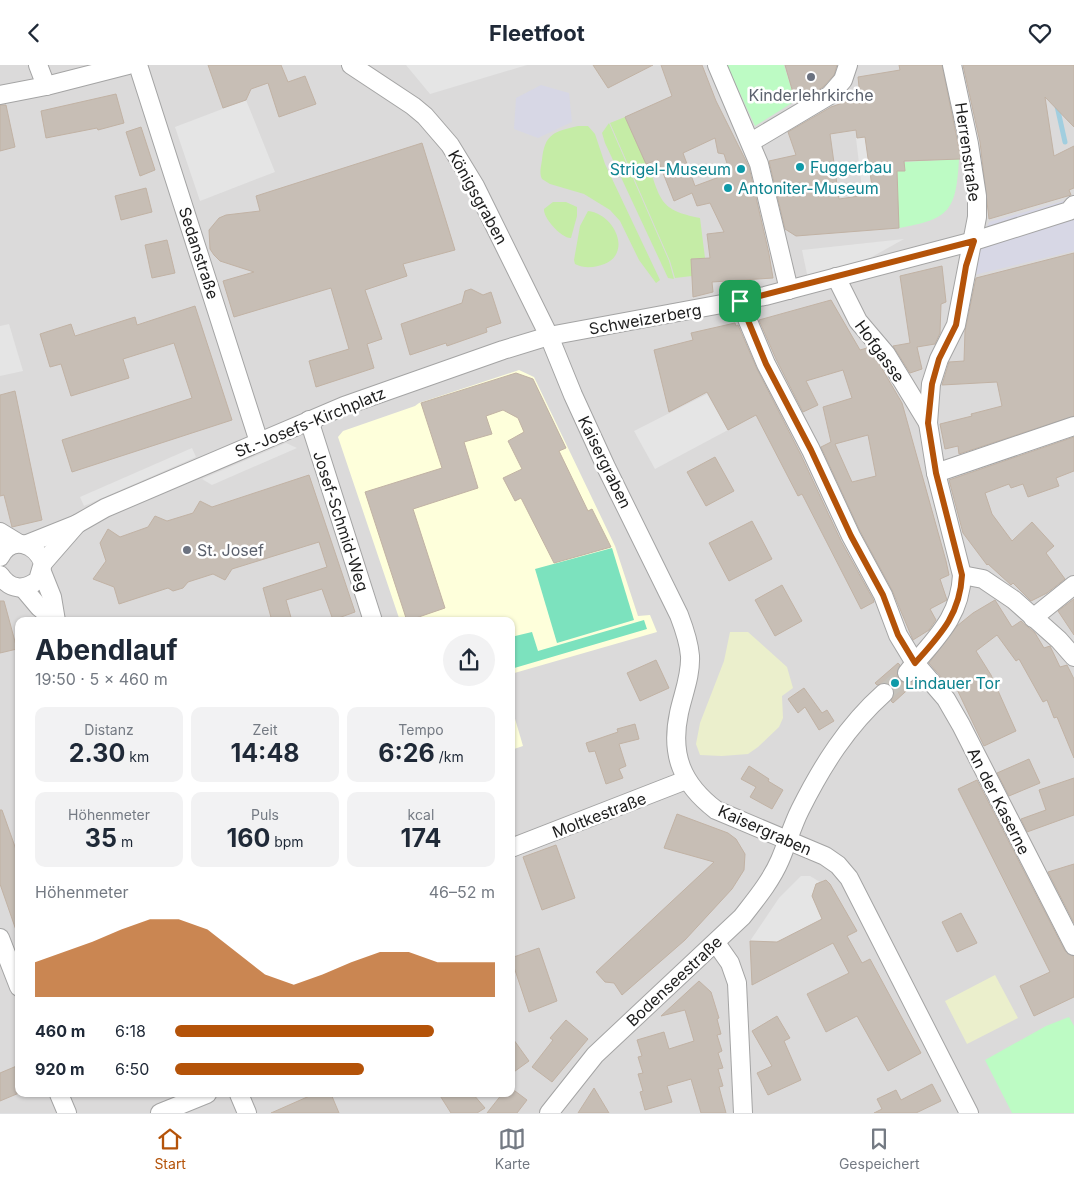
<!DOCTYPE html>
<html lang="de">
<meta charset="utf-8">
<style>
:root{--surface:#fff;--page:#f2f2f3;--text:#1f2937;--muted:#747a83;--line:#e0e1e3;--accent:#b45309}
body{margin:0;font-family:Inter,sans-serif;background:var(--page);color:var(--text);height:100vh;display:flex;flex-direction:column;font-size:19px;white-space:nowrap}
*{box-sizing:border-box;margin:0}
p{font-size:16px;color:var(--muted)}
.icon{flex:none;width:28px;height:28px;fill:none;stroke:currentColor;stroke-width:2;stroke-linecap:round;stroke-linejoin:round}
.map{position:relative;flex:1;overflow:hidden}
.panel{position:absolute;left:15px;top:552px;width:500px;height:480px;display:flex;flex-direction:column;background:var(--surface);border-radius:10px;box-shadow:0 1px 4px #0004}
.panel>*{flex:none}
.pin{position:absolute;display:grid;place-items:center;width:42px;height:42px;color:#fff;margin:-21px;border-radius:10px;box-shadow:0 2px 8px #0006}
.round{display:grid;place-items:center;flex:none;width:52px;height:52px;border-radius:26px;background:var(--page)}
.summary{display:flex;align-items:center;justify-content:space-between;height:85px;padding:0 20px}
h1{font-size:28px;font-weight:700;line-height:38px}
.stats{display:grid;grid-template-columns:repeat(3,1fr);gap:8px;height:85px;padding:5px 20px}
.stats div{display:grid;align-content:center;border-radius:10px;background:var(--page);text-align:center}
.stats b{font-size:25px;font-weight:700}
.stats small{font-size:14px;font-weight:400}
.stats p{font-size:14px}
.chart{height:140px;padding:10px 20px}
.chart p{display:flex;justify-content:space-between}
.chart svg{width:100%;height:90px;margin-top:5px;fill:var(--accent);opacity:.7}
ul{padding:0 20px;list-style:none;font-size:16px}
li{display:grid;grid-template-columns:80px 60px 1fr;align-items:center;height:38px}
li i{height:12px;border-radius:6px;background:var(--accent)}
header{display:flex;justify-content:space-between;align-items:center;height:65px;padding:0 20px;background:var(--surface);font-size:22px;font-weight:700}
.dock{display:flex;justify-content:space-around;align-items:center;height:70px;border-top:1px solid var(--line);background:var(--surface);font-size:14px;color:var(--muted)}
.dock a{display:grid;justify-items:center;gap:2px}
.dock .on{color:var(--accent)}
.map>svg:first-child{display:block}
.residential{fill:#dbdada;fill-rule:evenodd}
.education{fill:#feffdb}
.farmland{fill:#ebefcc}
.grass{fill:#c5eca6}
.park{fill:#bdfbc4}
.pitch{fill:#7ce2be}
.parking{fill:#e5e5e5}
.plaza{fill:#d7d7e5}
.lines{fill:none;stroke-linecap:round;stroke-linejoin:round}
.stream{stroke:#a1cedf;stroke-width:5}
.building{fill:#c7beb5;stroke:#c1b2a4;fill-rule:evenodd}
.minor-tunnel{stroke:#c5c2bb;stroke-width:18;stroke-dasharray:18 9;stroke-linecap:butt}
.minor-casing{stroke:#a4a4a4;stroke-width:20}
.minor{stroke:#fff;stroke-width:18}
.route-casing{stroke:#fff;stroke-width:10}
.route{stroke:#b45309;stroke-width:6}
.worship-dot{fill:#6b7280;stroke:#fff;stroke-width:2}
.culture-dot{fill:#0f9aa8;stroke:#fff;stroke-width:2}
.labels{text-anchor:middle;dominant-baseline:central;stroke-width:5;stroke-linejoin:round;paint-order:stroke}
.worship-label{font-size:16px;fill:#5b616d;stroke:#fff}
.street-label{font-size:16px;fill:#1d1d1d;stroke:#fff}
.culture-label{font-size:16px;fill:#0d838f;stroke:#fff;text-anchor:start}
</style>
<header><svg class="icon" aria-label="back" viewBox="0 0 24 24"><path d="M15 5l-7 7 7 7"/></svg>Fleetfoot<svg class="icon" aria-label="heart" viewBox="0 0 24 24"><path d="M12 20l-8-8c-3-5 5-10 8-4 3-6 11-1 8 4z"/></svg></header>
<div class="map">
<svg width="1074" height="1048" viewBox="0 0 1074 1048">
<rect width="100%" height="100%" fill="#efebe2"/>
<!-- residential -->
<path class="residential" d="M0 0H1074V1048H0ZM19 556H511V1029H19Z"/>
<!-- education -->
<g class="education">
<polygon points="519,305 534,312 615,481 638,551 650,550 657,567 511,609 511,556 400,556 338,372 343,366 415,341 419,338"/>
<polygon points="511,640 523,681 511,685"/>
</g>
<!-- farmland -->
<g class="farmland">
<polygon points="730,567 748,567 787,602 793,623 782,631 783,653 779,662 758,682 748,689 722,691 700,690 696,679 700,658 724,596"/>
<polygon points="995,910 1018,953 967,979 945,936"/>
</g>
<!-- grass -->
<g class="grass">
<path d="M625 52 646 99H648C661 135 659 145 700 153L705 193 691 194 692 211 675 213 670 196 610 58Z"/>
<polygon points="609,58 669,196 674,214 668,213 605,78 602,68"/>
<path d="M578 61H588L595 69 605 99 660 215 656 218 639 195 620 156 610 145 584 129 550 119 542 114C539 108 541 102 542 95 545 68 554 67 578 61Z"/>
<path d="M553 137H566L577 142V151L571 173C562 174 543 153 544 144Z"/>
<path d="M588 146C616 149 635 193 598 201 590 203 583 203 575 199L574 195 580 161Z"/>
</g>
<!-- park -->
<g class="park">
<polygon points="727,0 784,0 795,36 755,61"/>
<path d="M959 94C956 146 950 154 899 163L897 106H905L904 97Z"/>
<polygon points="1069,952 1074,961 1074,1048 1012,1048 985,995 1046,961"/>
</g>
<!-- pitch -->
<g class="pitch">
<polygon points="612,483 634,555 557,578 535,504"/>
<polygon points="644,555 647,564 511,604 511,572 532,567 538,586"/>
</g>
<!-- parking -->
<g class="parking">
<polygon points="406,0 527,0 430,29"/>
<polygon points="246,35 275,107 200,136 175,62"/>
<polygon points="865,72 872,123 862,124 856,73"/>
<polygon points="904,174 836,212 809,219 802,185"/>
<polygon points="9,259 23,306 0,311 0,261"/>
<polygon points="707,329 728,365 655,404 634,366"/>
<polygon points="286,378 297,383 212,420 202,414"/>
<polygon points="192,383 196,392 84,441 80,432"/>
<polygon points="801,811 810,811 820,817 816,819 812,831 822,854 777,877 750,876 779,833"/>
</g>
<!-- plaza -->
<g class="plaza">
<polygon points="541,20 569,28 572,57 538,73 514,64 516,33"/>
<polygon points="1074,133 1074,186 970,211 989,157"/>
</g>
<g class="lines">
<!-- stream -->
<polyline class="stream" points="1057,41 1065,77"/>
</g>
<!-- building -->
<g class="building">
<polygon points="208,0 281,0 288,17 305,11 316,39 279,52 268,18 251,24 246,35 223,43"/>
<polygon points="593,0 653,0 608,23"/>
<path d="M661 0H702L716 36 749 102 769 189 773 213 712 217 713 227 693 232 691 194 710 193 707 169 724 167 710 138 697 141 692 128 674 136 658 95 646 99 625 52 672 31ZM715 73 718 88 724 89 730 108 695 121 683 88Z"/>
<polygon points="785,0 837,0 834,10 823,22 796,38"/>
<path d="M899 0H942L961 94 904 96 905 106H897L899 163 796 171 785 164 769 96 796 90 788 67 831 42 860 32 858 12 900 5ZM856 65 857 73 865 72 873 129 839 134 830 69Z"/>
<polygon points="963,0 1074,0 1074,62 1045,32 1054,91 1074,81 1074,123 1069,125 1071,130 989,154 980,77"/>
<polygon points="116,29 124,58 98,65 97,63 46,73 41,46"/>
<polygon points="0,40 6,40 15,82 0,86"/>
<polygon points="141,62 155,105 140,111 126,67"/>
<polygon points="422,78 455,185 403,199 407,211 365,225 382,274 367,279 374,303 316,322 309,296 349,284 331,223 234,252 223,216 254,207 220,196 214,190 210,184 209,165 219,153 226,150 260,146 256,131"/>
<polygon points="146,123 152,147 121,155 115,131"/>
<polygon points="167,175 175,208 152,213 145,180"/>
<polygon points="1074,188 1074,351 959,389 958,381 945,384 940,359 972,351 971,349 1002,341 997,317 942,320 949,297 964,296 965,266 976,213"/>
<polygon points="942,201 946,237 941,239 940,268 935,279 917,282 922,304 910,308 893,281 910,278 900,211"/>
<polygon points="471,224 483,230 491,227 501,258 486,263 487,267 447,281 446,278 410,290 401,259 462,238 465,226"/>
<path d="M831 235 860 285 867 283 877 295 902 338 946 496 949 510 940 514 947 535 930 544 936 555 929 565 913 575 892 525 860 466 821 382 831 377 823 342 852 333 843 305 806 316 818 340 803 347 776 294 759 255ZM868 370 876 411 852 417 835 379Z"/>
<polygon points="195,241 232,355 72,407 62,375 192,333 174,278 123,294 129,313 71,331 61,299 50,302 40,269 71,259 75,271 135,252 137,260"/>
<polygon points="735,258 736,261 738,260 757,304 801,390 841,476 873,534 874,537 861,544 802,429 798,431 756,350 728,365 707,327 669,347 654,285 693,275 691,268"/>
<polygon points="516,308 533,314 566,383 559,386 588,446 592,444 611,482 554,498 521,433 515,436 503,413 522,404 508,376 524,367 518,353 503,345 486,351 492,369 464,377 478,423 413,444 445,543 407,556 365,427 442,403 421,338"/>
<polygon points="15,326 42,455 12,462 4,430 0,431 0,330"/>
<polygon points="1074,372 1074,406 1056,413 1059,421 1028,432 1023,419 1011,423 1009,419 985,428 992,449 1012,476 1032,457 1054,481 1046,488 1065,514 1047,528 1031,536 1013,518 1011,520 988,499 987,500 963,468 949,415"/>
<polygon points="715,392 734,426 706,441 687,407"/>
<polygon points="309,410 355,547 333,555 322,524 286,535 292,556 272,556 263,523 327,502 319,477 232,504 225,515 213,509 188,517 183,523 173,526 168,523 119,539 114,522 93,514 106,496 100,478 108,464 120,472 148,462 155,451 167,456 193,448 200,436 212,442"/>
<polygon points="752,456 772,494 729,516 709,478"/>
<polygon points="782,520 802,556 775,571 755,535"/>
<polygon points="1074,534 1074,570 1058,546"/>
<polygon points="995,535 1012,562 1021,556 1035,568 1044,583 1050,581 1060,602 1067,600 1074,614 1074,693 1057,652 1054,653 1047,635 1043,637 1019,594 1016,596 997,570 976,586 991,610 1016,666 984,681 954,618 949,621 929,598 957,561 973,548"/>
<polygon points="0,536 4,536 17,584 0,588"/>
<polygon points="656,595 669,623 640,636 627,608"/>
<polygon points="898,598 900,600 897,611 900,616 906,618 913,616 915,618 893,638 891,636 894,626 892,621 887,618 877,620 875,618"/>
<polygon points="804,623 822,648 827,645 834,656 819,665 805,642 798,648 788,634"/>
<polygon points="635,659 639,674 619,679 626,701 619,704 623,713 606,719 595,686 589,687 586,678 618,667 617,664"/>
<polygon points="1029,694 1040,718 1009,731 997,708"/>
<polygon points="749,701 769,714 768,716 783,725 772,744 750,732 756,722 741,714"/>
<polygon points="1074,713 1074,750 1027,767 1021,754 1046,745 1039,725"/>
<polygon points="977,715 1065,886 1074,892 1074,932 1034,951 1020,921 1050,907 958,724"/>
<polygon points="0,745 2,745 19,793 19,867 17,868 0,819"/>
<polygon points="677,749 728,768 736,774 745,789 744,805 732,824 685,875 622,930 614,918 605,917 596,907 714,797 664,783"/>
<polygon points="556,780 575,833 542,845 523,792"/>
<polygon points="1074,799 1074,858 1048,807"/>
<polygon points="826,815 830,819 857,866 847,871 862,898 870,894 921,988 888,1006 857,951 826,967 807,929 849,908 833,878 752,920 750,876 777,877 822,854 812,831 816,819"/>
<polygon points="961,848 977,878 957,887 942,857"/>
<polygon points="539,883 557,936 529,947 511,893"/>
<polygon points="699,916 711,927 719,953 717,954 721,969 717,970 722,986 718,988 723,1003 718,1004 723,1021 719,1022 726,1048 701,1048 691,1014 667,1021 672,1037 645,1045 640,1027 643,1026 638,1009 643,1008 638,992 642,991 637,975 664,967 669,984 694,976 685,945 661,951"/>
<polygon points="777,951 790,973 784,976 801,1015 768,1030 757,1008 772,1001 752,966"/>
<polygon points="566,955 588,974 552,1017 532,1002 553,975 550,973"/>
<polygon points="511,971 529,996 511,1009"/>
<polygon points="19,1000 19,1028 0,1036 0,1008"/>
<polygon points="932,1019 941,1036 916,1048 874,1048 882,1044 877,1034 896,1025 901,1035"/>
<polygon points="511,1023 527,1035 517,1048 487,1048 502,1029 511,1029"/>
<polygon points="594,1023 609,1048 578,1048"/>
<polygon points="314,1029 331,1029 339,1048 271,1048"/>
<polygon points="439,1029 473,1029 485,1043 477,1048 451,1048"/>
</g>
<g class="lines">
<!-- minor-tunnel -->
<polyline class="minor-tunnel" points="884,628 907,608"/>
<defs>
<g id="minor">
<polyline points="38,0 46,21"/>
<polyline points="138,0 259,377"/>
<path d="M351 0 413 41 425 51 450 80 475 121 549 271 573 330 606 402 679 550C684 563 689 577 690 591 691 611 683 629 679 648 670 690 682 719 716 745L825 791 838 800 849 813 969 1048"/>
<polyline points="717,0 759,99 789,225"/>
<polyline points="0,30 46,21 128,0"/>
<polyline points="751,77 830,30 843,15 848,0"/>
<polyline points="836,212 858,256 886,289 928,358"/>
<polyline points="740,237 766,299 811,385 851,471 883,530 898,570 915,598 946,634 961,660 1074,881"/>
<polyline points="309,355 373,556"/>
<polyline points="936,408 1074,361"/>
<polyline points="0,467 18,478"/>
<polyline points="27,479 77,459 105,443 344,341 503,285 549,271 765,231 974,176 1069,146 1074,140"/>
<path d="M0 492C11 470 36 478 43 498L38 515C24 526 10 525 0 510"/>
<polyline points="43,498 77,459"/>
<polyline points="42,507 52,532 56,556"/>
<polyline points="962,510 983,514 1014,535 1059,575 1074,592"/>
<polyline points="23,523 39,542 56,556"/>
<polyline points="1033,553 1074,520"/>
<path d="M907 608C932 576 960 555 962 510L936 408 928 358 931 319 939 294 956 260 977 152V131L969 79 952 0"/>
<polyline points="511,783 686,715"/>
<polyline points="0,873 19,922"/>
<polyline points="716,878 730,898 737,918 743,1048"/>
<polyline points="59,1029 67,1048"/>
<polyline points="239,1029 247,1048"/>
<polyline points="160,1048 207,1029"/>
<path d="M549 1048 595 990 742 852C756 834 771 816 780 795 787 779 792 761 800 745 822 701 847 661 884 628"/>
</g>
</defs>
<!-- minor casing -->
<use href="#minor" class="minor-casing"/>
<!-- minor -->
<use href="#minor" class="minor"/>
</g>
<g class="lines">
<defs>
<path id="route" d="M974 176 966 201 956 260 939 294 932 319 928 358 936 408 962 510C960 550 940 570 915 598L898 570 883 530 851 471 811 385 766 299 740 236Z"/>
</defs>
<!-- route casing -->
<use href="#route" class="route-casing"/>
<!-- route -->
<use href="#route" class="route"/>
</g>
<!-- markers -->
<g class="worship-dot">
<circle cx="811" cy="12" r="5"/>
<circle cx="187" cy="485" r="5"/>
</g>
<g class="culture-dot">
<circle cx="800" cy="102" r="5"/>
<circle cx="741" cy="104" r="5"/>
<circle cx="728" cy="123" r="5"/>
<circle cx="895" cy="618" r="5"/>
</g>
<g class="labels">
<!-- worship labels -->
<g class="worship-label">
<text x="811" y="30">Kinderlehrkirche</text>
<text x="197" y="485" text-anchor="start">St. Josef</text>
</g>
<!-- street labels -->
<g class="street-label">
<text transform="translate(968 87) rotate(82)">Herrenstraße</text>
<text transform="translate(478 132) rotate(61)">Königsgraben</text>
<text transform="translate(199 188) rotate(72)">Sedanstraße</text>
<text transform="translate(645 254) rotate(-10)">Schweizerberg</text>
<text transform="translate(880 286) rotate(54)">Hofgasse</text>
<text transform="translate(310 357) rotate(-22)">St.-Josefs-Kirchplatz</text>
<text transform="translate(605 397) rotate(64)">Kaisergraben</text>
<text transform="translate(341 456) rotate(72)">Josef-Schmid-Weg</text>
<text transform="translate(999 736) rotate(63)">An der Kaserne</text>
<text transform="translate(599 750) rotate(-21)">Moltkestraße</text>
<text transform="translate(765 765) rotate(24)">Kaisergraben</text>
<text transform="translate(674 916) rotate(-43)">Bodenseestraße</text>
</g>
<!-- culture labels -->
<g class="culture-label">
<text x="810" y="102">Fuggerbau</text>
<text x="731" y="104" text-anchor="end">Strigel-Museum</text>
<text x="738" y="123">Antoniter-Museum</text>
<text x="905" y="618">Lindauer Tor</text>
</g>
</g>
</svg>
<div class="pin" style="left:740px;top:236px;background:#1e9e55"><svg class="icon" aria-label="arrive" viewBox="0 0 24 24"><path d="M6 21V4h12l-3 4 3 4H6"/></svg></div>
<section class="panel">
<div class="summary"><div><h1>Abendlauf</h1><p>19:50 · 5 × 460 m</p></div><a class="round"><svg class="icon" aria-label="share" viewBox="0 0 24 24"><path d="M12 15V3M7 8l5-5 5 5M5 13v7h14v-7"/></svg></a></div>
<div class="stats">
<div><p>Distanz</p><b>2.30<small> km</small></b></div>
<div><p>Zeit</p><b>14:48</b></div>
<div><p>Tempo</p><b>6:26<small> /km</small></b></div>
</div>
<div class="stats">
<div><p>Höhenmeter</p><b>35<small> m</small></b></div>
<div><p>Puls</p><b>160<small> bpm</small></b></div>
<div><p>kcal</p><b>174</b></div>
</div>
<div class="chart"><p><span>Höhenmeter</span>46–52 m</p>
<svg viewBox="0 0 160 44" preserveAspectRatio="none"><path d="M0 44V27L10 22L20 17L30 11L40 6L50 6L60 11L70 22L80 33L90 38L100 33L110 27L120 22L130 22L140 27L150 27L160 27V44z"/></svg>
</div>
<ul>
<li><b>460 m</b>6:18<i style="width:81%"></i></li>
<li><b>920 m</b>6:50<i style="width:59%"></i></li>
</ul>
</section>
</div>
<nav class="dock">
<a class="on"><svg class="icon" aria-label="home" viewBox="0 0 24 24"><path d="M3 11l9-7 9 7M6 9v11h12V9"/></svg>Start</a>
<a><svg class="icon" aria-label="map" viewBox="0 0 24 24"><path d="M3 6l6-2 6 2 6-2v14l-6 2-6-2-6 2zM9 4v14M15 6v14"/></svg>Karte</a>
<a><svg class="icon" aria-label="saved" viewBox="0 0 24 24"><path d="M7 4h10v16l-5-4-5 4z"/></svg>Gespeichert</a>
</nav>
